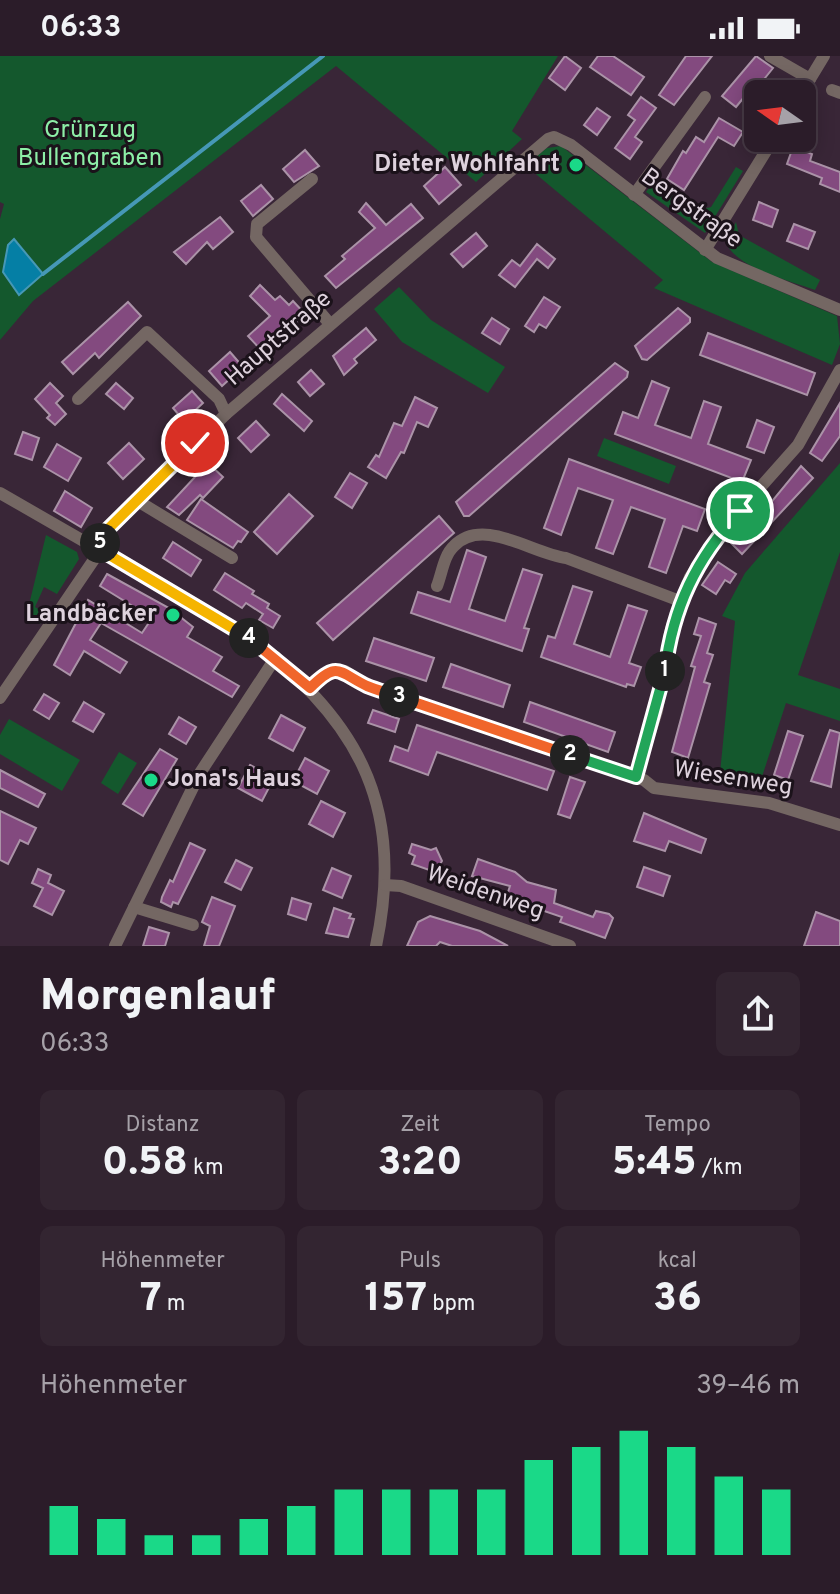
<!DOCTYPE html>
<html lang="de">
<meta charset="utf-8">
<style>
:root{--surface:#2b1c29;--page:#332531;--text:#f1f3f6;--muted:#a6a1a8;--line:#473a46;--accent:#1ad988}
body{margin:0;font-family:Overpass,sans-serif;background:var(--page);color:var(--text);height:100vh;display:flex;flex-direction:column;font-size:30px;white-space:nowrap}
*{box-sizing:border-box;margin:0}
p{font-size:26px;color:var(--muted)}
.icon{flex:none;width:44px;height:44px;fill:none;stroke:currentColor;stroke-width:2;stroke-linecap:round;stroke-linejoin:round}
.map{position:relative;height:890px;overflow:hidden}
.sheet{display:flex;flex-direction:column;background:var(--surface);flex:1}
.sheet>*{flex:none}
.needle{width:52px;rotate:284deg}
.buttons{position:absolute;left:744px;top:24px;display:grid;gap:16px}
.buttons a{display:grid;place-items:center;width:72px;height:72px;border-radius:12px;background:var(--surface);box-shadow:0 4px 20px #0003,0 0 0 2px var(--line);font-size:40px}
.pin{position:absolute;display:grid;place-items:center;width:68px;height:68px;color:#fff;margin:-34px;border:4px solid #fff;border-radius:50%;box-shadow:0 2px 8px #0007}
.km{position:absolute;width:40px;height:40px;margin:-20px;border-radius:50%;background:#222;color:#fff;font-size:22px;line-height:40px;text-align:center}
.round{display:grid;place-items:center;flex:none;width:84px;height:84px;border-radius:12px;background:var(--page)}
.overview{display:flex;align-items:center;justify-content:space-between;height:136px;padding:0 40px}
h1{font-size:44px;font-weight:800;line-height:60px}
.figures{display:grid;grid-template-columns:repeat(3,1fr);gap:12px;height:136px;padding:8px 40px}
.figures div{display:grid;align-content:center;border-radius:12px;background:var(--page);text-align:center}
.figures b{font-size:40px;font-weight:800}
.figures small{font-size:22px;font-weight:400}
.figures p{font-size:22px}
.chart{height:224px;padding:16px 40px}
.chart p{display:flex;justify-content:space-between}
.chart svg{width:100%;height:144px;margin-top:8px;stroke:var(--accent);stroke-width:6}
.status{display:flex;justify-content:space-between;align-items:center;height:56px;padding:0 40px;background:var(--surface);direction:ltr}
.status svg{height:22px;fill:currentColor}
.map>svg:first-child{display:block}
.green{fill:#14582d}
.water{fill:#057fa5;stroke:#4698b6;stroke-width:2}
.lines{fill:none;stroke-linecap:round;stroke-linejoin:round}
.stream{stroke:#4698b6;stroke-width:4}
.building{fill:#834a7f;stroke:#ab93a8;stroke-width:2}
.minor{stroke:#746763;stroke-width:12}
.split-1-casing{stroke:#fff;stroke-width:16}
.split-2-casing{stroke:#fff;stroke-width:16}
.split-3-casing{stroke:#fff;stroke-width:16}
.split-4-casing{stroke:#fff;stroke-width:16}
.split-5-casing{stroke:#fff;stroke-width:16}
.split-6-casing{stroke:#fff;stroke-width:16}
.split-1{stroke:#22a559;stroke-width:10}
.split-2{stroke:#22a559;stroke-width:10}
.split-3{stroke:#f0652b;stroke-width:10}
.split-4{stroke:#f0652b;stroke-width:10}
.split-5{stroke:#f5b400;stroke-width:10}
.split-6{stroke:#f5b400;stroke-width:10}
.poi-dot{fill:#1ad988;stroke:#1b121a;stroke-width:3}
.labels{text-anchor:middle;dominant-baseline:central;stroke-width:6;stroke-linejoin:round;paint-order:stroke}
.park-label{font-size:24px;fill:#8defa7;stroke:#1b121a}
.poi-label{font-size:24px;font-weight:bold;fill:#ded2dd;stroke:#1b121a;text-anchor:end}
.street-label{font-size:24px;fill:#ded2dd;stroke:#1b121a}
</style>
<div class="status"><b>06:33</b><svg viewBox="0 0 49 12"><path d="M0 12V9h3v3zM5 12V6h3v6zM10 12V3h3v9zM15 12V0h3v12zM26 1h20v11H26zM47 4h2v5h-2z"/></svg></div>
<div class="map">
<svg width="840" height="890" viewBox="0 0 840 890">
<rect width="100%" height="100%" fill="#392637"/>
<!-- green -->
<g class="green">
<polygon points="0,0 558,0 512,75 522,83 476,126 336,10 33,245 0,284 0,163 4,148 0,146"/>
<polygon points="561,90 712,206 837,260 840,288 832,309 654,232 663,224 525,109 547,92"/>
<polygon points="736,111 743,115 705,177 646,136 654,125 699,154 711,151"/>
<path d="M736 166 739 179 820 224 815 234C792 226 734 211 726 186Z"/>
<polygon points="399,231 431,264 505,311 488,337 402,286 374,253"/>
<polygon points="604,382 676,410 669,428 597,400"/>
<polygon points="840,407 840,496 798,619 840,633 840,665 786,647 758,733 719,727 735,565 722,560 745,517"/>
<polygon points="46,479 77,496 79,503 57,538 44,531 35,551 47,557 40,568 26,561"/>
<polygon points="9,663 80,704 62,735 0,698 0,679"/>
<polygon points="119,696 137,707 118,738 101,727"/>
</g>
<!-- water -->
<polygon class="water" points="14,183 43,218 19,239 3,216 8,189"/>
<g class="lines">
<!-- stream -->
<polyline class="stream" points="43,218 323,0"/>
</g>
<!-- building -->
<g class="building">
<polygon points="565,0 581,12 565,34 549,22"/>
<polygon points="598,0 613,0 644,21 631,39 590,11"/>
<polygon points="686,0 712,0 674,49 659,39"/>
<polygon points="756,0 773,12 761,27 758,24 736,51 722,40"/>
<polygon points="641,41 656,52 635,81 642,86 630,103 615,92 635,64 628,59"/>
<polygon points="597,52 610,61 597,79 584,69"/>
<polygon points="719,62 743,76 734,90 718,81 684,134 667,123 683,95 686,97 696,81 704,86"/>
<polygon points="793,91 812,98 810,105 840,116 840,136 820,128 822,122 787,108"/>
<polygon points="305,94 319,110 294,126 283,113"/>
<polygon points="445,111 461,129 439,148 424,130"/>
<polygon points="261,129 273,143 253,160 241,145"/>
<polygon points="759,146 778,154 772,171 753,164"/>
<polygon points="366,147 386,169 411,148 423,162 336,232 325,220 345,203 342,200 375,172 359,156"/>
<polygon points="220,161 233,176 213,193 207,186 186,208 174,196"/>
<polygon points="794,168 815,176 808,193 787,185"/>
<polygon points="476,177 487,190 463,211 451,198"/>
<polygon points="537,188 555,203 548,212 537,203 515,231 499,219 512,204 520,210"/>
<polygon points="260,229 275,244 280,240 289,249 293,245 306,259 261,294 248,280 270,260 250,240"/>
<polygon points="544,241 560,251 546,272 539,268 534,276 525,270"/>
<polygon points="128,246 141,260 99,302 95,297 73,318 62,306"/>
<polygon points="678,252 690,262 690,266 647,304 642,303 635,290"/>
<polygon points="492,262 509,273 500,288 482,277"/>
<polygon points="366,272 376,284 354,303 357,307 344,319 333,300"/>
<polygon points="708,277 815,317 807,339 700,299"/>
<polygon points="230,296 243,311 222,330 209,315"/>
<polygon points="615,307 628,316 627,321 469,460 464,460 456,446"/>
<polygon points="311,314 324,328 310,340 298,326"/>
<polygon points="652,325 669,332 655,369 691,382 704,345 721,351 708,388 751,404 742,426 615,378 623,356 638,362"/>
<polygon points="50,327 63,340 56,347 66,358 55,369 47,362 50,359 35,343"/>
<polygon points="116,327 133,342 124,353 106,338"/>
<polygon points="192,335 203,347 184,365 173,352"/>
<polygon points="282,338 312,365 304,375 274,348"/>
<polygon points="415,341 437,352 428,371 417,366 404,397 401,396 386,422 368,411 376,399 379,401 394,367 402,370"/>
<polygon points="840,347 840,380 822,405 810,397"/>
<polygon points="757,364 774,371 764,397 747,391"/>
<polygon points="256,365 269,379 251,396 238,382"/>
<polygon points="23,376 39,382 32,404 15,398"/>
<polygon points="129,387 144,403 123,423 108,407"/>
<polygon points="57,388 81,402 68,425 44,411"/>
<polygon points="569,403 705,453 697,475 683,470 666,517 649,511 665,463 631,451 613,498 596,492 613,444 578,432 561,479 544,472"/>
<polygon points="208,407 223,421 203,442 200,439 179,459 167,451"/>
<polygon points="801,410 813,422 742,498 730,486 762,453 764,455"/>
<polygon points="350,417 367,427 352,452 335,441"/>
<polygon points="65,435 92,452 81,471 54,455"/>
<polygon points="289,438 313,460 277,498 254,476"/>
<polygon points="201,443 248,476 241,486 238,485 233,492 187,464"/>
<polygon points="439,460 454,477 333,584 317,567"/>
<polygon points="173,486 201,504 191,520 163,502"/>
<polygon points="467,494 486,501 469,553 505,565 523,513 542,519 524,572 529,573 522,595 411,557 418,536 450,546"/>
<polygon points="718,506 736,518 730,527 725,524 716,538 702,529"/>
<polygon points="225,517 254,535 252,538 269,548 267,552 280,560 273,572 259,564 263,558 246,547 242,552 214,534"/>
<polygon points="107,518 169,552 193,571 187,581 222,601 213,615 239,630 232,641 101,567 90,584 127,606 120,617 84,595 70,619 54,609 88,544 142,577 152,562 100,530"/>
<polygon points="573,530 592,536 574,588 610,601 628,549 647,555 629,607 641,611 634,630 627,628 626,631 541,601 548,580 555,582"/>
<polygon points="699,562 716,568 707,597 713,599 704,626 710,628 688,702 672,696 695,611 691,610 701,580 694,578"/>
<polygon points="374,582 434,602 426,625 366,605"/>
<polygon points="451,608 510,629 503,651 443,631"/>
<polygon points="44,638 59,647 49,663 34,654"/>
<polygon points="84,646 104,658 93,676 73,665"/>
<polygon points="530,646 615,676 608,696 524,666"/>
<polygon points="373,654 399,663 395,676 368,667"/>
<polygon points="281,659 305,672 293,695 269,682"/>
<polygon points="179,661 196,671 186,688 169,678"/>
<polygon points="417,669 554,715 547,734 437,696 428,719 390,705 395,690 408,695"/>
<polygon points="830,674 840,677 831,731 811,725"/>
<polygon points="788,675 803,680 788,724 774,719"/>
<polygon points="160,693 177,703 143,760 123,748"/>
<polygon points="305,702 329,715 317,738 293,725"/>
<polygon points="250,709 274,722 262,745 238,732"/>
<polygon points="0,714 45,738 38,751 0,732"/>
<polygon points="570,721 585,726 570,762 558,758"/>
<polygon points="321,745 345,757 333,781 309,768"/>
<polygon points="0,755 36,772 28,788 20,784 8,808 0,804"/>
<polygon points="644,757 706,783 701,797 669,785 665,795 634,785"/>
<polygon points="190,787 205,794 178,848 173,846 171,851 161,846 162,841 170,824 173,826"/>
<polygon points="412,788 431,794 436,792 442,805 435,816 412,808 415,800 409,797"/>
<polygon points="478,803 515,816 527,826 556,834 554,847 593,861 596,855 609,858 613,862 605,882 560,866 562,861 506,842 510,830 472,820"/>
<polygon points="236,804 252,812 241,834 225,826"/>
<polygon points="644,811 670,820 663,840 637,831"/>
<polygon points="332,812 351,820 342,842 323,834"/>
<polygon points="38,813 51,819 48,827 64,835 52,859 34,850 43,832 32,827"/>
<polygon points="212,841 235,850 219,890 204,890 210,870 202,866"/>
<polygon points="292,842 311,848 306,864 288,858"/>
<polygon points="334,852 351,858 349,862 354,863 348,881 326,877"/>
<polygon points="816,856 840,865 840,890 804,890"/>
<polygon points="430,860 480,875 508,890 452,890 440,886 436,890 407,890 418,866"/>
<polygon points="149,871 169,877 165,890 143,890"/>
</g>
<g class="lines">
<!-- minor -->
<g class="minor">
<polyline points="770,0 810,23"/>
<polyline points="832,34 840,37"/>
<polyline points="801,38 824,0"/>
<polyline points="312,123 257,168 256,181 330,268"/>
<polyline points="634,139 705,41"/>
<polyline points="705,194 774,82"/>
<polyline points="78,343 147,276 219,343 226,358"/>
<path d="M0 437 240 575C354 659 407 744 376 890"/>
<polyline points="136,444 232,502"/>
<path d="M437 530C442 517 444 499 454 490 483 460 533 498 566 502L680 545"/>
<polyline points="310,632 331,615 345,615 365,629 644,724 654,732 769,747 840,769"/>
<polyline points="0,642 95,502 104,477 226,358 548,83 554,81 571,89 717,202 840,254"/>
<polyline points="636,721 657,655 671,573 690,521 718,479 798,389 840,314"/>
<polyline points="385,829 401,830 570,890"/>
<polyline points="134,851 193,869"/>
<polyline points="115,890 200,717 276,601"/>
</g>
</g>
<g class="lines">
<defs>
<path id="split-1" d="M665 615C673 551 696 503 740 455"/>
<polyline id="split-2" points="570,699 636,721 665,615"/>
<polyline id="split-3" points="399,641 570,699"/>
<path id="split-4" d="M249 582 310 632C338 604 338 616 367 630 377 634 388 637 399 641"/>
<polyline id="split-5" points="100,487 99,493 249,582"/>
<polyline id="split-6" points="100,487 104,477 195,387"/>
</defs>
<!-- split-1 casing -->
<use href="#split-1" class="split-1-casing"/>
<!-- split-2 casing -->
<use href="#split-2" class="split-2-casing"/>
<!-- split-3 casing -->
<use href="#split-3" class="split-3-casing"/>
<!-- split-4 casing -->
<use href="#split-4" class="split-4-casing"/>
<!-- split-5 casing -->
<use href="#split-5" class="split-5-casing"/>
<!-- split-6 casing -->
<use href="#split-6" class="split-6-casing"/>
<!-- split-1 -->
<use href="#split-1" class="split-1"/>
<!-- split-2 -->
<use href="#split-2" class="split-2"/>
<!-- split-3 -->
<use href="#split-3" class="split-3"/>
<!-- split-4 -->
<use href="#split-4" class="split-4"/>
<!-- split-5 -->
<use href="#split-5" class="split-5"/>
<!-- split-6 -->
<use href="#split-6" class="split-6"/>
</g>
<!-- markers -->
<g class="poi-dot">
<circle cx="576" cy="109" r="8"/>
<circle cx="173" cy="559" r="8"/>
<circle cx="151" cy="724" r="8"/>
</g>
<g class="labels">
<!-- park labels -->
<g class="park-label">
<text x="90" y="75">Grünzug<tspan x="90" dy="28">Bullengraben</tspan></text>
</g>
<!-- poi labels -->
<g class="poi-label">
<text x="560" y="109">Dieter Wohlfahrt</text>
<text x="157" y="559">Landbäcker</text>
<text x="167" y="724" text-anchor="start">Jona's Haus</text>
</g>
<!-- street labels -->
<g class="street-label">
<text transform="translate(691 153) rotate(36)">Bergstraße</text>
<text transform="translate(279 283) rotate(-41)">Hauptstraße</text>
<text transform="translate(733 723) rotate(9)">Wiesenweg</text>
<text transform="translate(485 837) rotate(19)">Weidenweg</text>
</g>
</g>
</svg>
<div class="buttons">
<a><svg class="needle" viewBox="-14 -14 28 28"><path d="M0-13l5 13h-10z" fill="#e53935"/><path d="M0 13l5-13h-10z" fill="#a6a1a8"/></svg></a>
</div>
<div class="pin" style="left:740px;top:455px;background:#1e9e55"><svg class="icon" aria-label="arrive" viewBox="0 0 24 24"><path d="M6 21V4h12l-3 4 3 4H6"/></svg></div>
<div class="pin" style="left:195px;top:387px;background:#d93025"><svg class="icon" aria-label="check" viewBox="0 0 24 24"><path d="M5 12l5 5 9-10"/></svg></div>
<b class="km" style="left:665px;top:615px">1</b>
<b class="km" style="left:570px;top:699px">2</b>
<b class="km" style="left:399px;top:641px">3</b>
<b class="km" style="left:249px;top:582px">4</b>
<b class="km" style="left:100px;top:487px">5</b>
</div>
<section class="sheet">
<div class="overview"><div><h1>Morgenlauf</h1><p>06:33</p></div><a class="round"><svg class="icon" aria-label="share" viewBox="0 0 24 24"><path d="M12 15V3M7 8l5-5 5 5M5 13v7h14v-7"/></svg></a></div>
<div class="figures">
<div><p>Distanz</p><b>0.58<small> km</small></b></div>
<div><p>Zeit</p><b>3:20</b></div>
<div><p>Tempo</p><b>5:45<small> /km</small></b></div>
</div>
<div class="figures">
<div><p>Höhenmeter</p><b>7<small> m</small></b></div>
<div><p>Puls</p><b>157<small> bpm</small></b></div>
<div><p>kcal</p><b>36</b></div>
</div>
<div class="chart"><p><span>Höhenmeter</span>39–46 m</p>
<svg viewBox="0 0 160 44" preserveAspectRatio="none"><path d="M5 44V29M15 44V33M25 44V38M35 44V38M45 44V33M55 44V29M65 44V24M75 44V24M85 44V24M95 44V24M105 44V15M115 44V11M125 44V6M135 44V11M145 44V20M155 44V24"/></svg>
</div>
</section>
